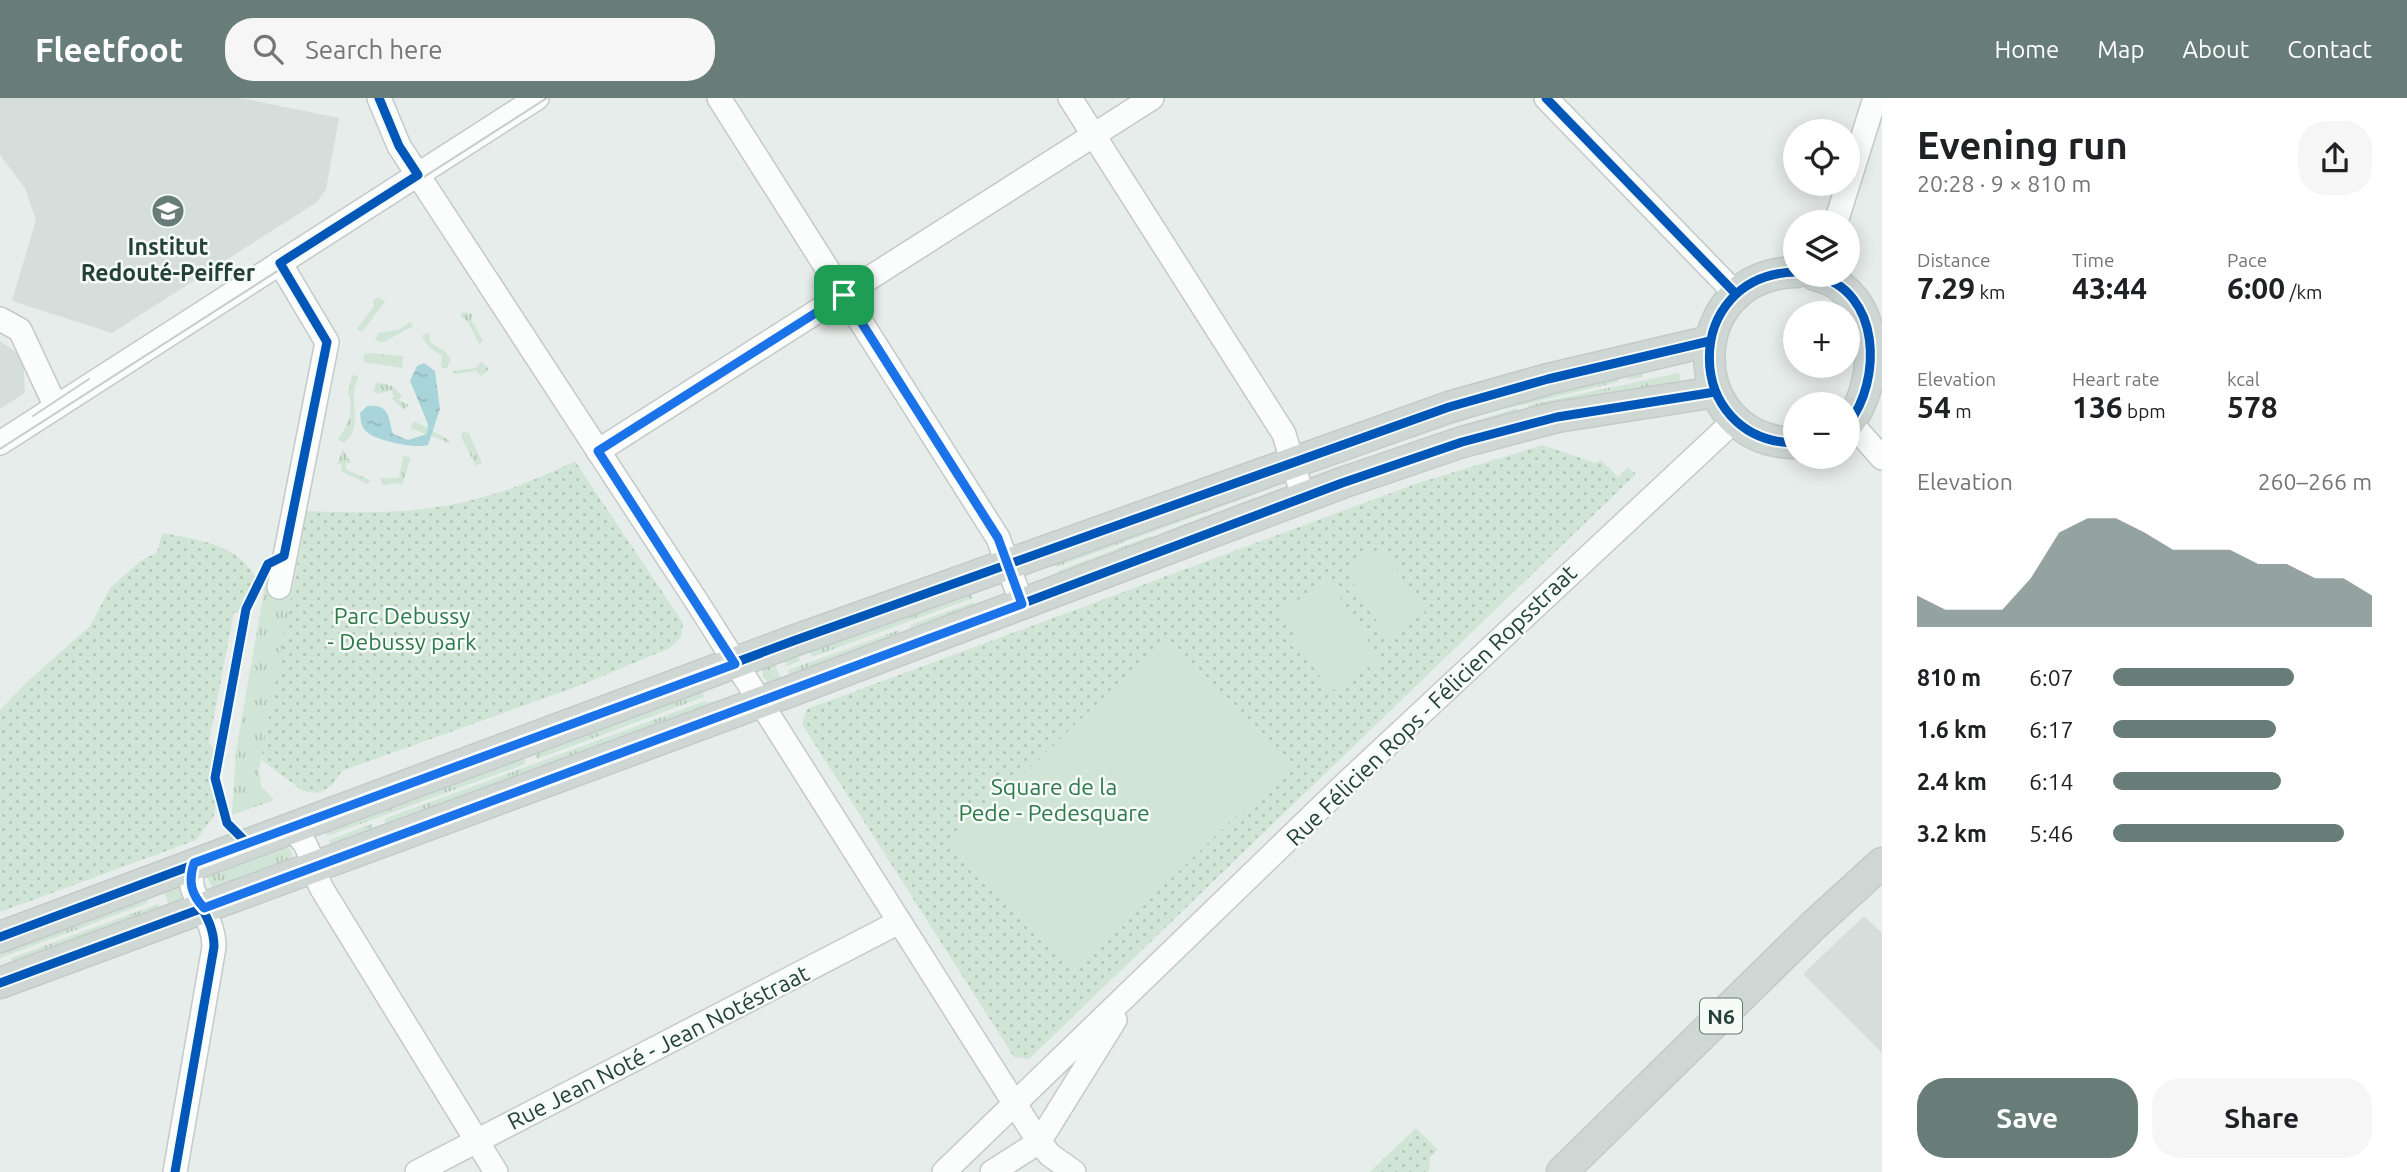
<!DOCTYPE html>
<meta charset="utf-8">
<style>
:root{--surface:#fff;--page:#f6f6f6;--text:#202124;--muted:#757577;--accent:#687d77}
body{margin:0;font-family:Ubuntu,sans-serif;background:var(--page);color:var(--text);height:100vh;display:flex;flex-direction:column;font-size:26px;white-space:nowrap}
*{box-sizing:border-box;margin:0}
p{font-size:23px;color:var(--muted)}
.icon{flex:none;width:38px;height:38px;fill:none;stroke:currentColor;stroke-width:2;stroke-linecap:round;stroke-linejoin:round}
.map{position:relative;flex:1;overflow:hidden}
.drawer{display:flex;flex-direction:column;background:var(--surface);width:525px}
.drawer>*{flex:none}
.buttons{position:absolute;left:1783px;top:21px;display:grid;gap:14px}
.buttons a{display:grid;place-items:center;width:77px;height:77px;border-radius:50%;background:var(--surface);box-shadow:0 4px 18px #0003;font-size:35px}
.pin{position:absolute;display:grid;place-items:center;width:60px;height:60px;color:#fff;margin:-30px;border-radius:14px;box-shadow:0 4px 10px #0006}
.round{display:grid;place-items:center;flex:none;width:74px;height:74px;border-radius:28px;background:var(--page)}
.summary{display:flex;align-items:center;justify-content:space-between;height:119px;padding:0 35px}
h1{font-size:38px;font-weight:600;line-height:52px}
.figures{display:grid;grid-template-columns:repeat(3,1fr);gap:10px;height:119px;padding:7px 35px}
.figures div{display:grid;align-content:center}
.figures b{font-size:30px;font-weight:600}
.figures small{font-size:19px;font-weight:400}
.figures p{font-size:19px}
.chart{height:196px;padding:14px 35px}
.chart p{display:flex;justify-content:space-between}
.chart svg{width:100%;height:126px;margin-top:7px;fill:var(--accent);opacity:.7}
.action{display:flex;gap:14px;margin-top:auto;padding:14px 35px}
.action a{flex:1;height:80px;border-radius:28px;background:var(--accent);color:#fff;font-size:28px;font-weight:600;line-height:80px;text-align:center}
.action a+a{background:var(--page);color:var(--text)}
ul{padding:0 35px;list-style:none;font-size:23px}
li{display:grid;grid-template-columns:112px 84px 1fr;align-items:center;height:52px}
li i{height:18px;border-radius:9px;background:var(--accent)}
header{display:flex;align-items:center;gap:42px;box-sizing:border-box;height:98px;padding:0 35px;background:var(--accent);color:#fff}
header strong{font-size:33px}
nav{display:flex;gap:38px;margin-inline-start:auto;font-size:24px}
.search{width:490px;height:63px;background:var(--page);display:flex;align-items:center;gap:18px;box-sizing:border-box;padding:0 24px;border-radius:28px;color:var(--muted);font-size:26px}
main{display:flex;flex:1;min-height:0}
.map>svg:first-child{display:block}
.built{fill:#d5deda}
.grass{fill:url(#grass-tufts)}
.park{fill:url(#park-dots)}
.pitch{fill:#d1e5d7}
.water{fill:url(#water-ripples)}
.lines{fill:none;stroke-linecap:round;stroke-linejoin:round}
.minor-casing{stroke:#c4cac7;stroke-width:26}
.major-casing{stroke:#c2cbc9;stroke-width:33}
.minor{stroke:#fbfcfc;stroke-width:23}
.major{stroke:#cfd7d5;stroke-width:30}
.tram{stroke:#c8cdcb;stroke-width:2}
.cycleway-casing{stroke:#f6fbf8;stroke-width:13}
.cycleway{stroke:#0057b8;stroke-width:9}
.route-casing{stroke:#fff;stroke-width:14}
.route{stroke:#1a73e8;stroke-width:9}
.labels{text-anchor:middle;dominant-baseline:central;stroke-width:5;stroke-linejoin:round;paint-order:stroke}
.shield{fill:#f6fbf8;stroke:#637972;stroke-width:2}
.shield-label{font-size:21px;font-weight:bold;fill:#244139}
.poi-label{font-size:23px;font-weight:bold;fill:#244139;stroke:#f6fbf8}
.park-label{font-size:23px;fill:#2d7949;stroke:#f6fbf8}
.street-label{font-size:23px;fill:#244139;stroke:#f6fbf8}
</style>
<header>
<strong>Fleetfoot</strong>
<div class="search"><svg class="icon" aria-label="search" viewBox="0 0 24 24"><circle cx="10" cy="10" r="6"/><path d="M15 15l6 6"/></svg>Search here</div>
<nav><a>Home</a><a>Map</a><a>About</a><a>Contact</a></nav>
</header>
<main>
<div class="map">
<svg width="1882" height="1074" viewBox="0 0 1882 1074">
<defs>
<pattern id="grass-tufts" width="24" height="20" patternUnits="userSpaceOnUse" patternTransform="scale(1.75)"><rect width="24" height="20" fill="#d1e5d7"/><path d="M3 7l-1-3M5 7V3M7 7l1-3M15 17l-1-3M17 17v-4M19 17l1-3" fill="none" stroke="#b3c6b9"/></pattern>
<pattern id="park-dots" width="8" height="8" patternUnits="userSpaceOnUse" patternTransform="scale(1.75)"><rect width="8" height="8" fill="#d1e5d7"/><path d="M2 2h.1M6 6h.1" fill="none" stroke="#b3c6b9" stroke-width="1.8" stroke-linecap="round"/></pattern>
<pattern id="water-ripples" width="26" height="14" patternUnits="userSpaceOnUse" patternTransform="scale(1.75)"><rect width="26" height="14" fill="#a9d4da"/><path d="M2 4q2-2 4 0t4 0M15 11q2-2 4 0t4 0" fill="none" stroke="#91b7bc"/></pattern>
</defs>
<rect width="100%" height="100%" fill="#e7edea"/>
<!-- built -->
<g class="built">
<polygon points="0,0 240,0 339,20 326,91 317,104 112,235 12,203 36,122 25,90 0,57"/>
<polygon points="0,243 23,259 25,295 0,311"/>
<polygon points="1864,818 1882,835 1882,955 1803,876"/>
</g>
<!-- grass -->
<g class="grass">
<polygon points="379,199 385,204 362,234 357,231 374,208 373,202"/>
<polygon points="463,214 472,216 471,222 483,243 479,246 468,224 460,218"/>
<polygon points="410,224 413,228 382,245 375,242 378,235 400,231"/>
<path d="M429 235 431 245 446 254 451 262 447 270H441L442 258C433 250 426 250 422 237Z"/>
<polygon points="368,255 403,258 402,270 363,264 364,256"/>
<polygon points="481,264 489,271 481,278 476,273 454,276 453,273 475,270"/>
<polygon points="1641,270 1643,279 1628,282 1627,276 1617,278 1618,284 1484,316 1370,354 1368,349 1356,353 1358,358 1324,370 1320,358 1423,326"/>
<polygon points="1679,275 1682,290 1330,386 1325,374 1516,310 1517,315 1529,312 1528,307"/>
<path d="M352 277 358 278C357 283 354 290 354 295 353 313 361 331 344 345L338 341C348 328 355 311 348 296Z"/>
<polygon points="377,284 392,288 402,297 399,302 409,307 404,312 392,301 394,298 391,292 378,296 373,293"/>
<polygon points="414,323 449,342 449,345 410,330"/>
<polygon points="463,334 469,335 482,365 476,368 461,339"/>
<polygon points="343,351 351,365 345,366 347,372 370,382 368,386 342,374 341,366 337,366"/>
<polygon points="403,358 411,360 402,387 395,385 383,388 380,380 399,380"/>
<polygon points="1253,389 1256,396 1056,469 1052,457"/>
<polygon points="1257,399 1259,407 1062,485 1058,473 1151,438 1154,444 1165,440 1164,434"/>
<polygon points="265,487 293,491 259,672 261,688 274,702 232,717 236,653"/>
<polygon points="970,493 973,500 812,559 810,554 799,558 800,563 786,568 782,557"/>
<polygon points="974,504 977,511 792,585 788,572 899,532 901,537 912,532 910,527"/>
<polygon points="773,560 783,588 770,587 763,579 762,569"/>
<polygon points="700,587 704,599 537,661 535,656 524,659 525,666 327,738 323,726"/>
<polygon points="717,602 720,611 334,755 329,742 372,726 374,732 386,727 384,721 705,603 707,605"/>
<polygon points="285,745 292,755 292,766 215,793 206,778"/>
<polygon points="178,783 187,808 172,815 161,785"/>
<polygon points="147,799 148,805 0,860 0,852"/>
<polygon points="158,806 163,818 13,865 11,860"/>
</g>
<!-- park -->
<g class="park">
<polygon points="1543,347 1595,365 1601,362 1618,379 1628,369 1636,376 1029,961 1014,959 802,626 807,611 1418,385"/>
<path d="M575 363 683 525 681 539 670 550 581 587 342 673 332 687 320 695 303 693 261 662 307 413C413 418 478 411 575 363Z"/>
<path d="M162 435C195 441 239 446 256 480L249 517 234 514 209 644 223 666 214 718 196 742 0 814V612L28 583 90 528 110 490 143 461 157 455Z"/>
<polygon points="1416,1030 1438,1052 1430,1059 1429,1074 1370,1074"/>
</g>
<!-- pitch -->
<g class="pitch">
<polygon points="1382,449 1425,515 1387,539 1345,472"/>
<polygon points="1329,482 1380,562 1330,594 1279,514"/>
<polygon points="1164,541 1287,669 1075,873 952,745"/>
</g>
<!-- water -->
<path class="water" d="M424 265 435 273 440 311 428 347C417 351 378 343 368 335 361 330 361 324 360 315L367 308C390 306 388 319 393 336L408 342 427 336 428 326 410 283 417 268Z"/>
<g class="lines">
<defs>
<g id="minor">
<polyline points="379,0 399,48 697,504 1039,1044 1050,1057 1074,1074"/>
<polyline points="719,0 998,440 1022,506"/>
<polyline points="1070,0 1284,336 1303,399"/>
<polyline points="1546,0 1736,196"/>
<polyline points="1836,124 1875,0"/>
<polyline points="0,221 20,232 56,309"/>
<polyline points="1851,325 1882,360"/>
<polyline points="0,345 537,0"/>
<polyline points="598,353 1152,0"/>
<polyline points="279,489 327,244 280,165"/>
<path d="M288 731C314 744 309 767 322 791L496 1074"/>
<path d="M175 1074 214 849C214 811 182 800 194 766"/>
<polyline points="417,1074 899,824"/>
<polyline points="944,1074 1342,689 1735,322"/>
<polyline points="992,1074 1039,1044 1115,922"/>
</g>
<g id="major">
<path d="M1796 174C1680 176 1681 344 1796 345"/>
<path d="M1815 177C1882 193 1882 283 1848 326"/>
<polyline points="0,839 793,543 1449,309 1548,281 1710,243"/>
<polyline points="0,885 791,593 1342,385 1462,344 1557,319 1715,294"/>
<polyline points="1562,1074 1814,827 1882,765"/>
</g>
</defs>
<!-- minor casing -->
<use href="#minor" class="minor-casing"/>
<!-- major casing -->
<use href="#major" class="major-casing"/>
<!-- minor -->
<use href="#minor" class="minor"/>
<!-- major -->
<use href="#major" class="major"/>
<!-- tram -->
<g class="tram">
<polyline points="33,318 89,281"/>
<polyline points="0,351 547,0"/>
</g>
<defs>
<g id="cycleway">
<polyline points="1546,0 1736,196"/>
<path d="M1796 174C1680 176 1681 344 1796 345"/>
<path d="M1815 177C1882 193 1882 283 1848 326"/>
<polyline points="248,746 227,725 215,680 246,511 268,466 284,458 327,244 280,165 418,77 399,48 379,0"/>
<polyline points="0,839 793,543 1449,309 1548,281 1710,243"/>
<polyline points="0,885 791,593 1342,385 1462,344 1557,319 1715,294"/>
<path d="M175 1074 214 849C214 811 182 800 194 766"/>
</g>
</defs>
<!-- cycleway casing -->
<use href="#cycleway" class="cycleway-casing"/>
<!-- cycleway -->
<use href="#cycleway" class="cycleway"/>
</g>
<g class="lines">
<defs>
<path id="route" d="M844 197 998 440 1022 506 204 810C191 796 188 784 194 765L735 566 598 353Z"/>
</defs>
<!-- route casing -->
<use href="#route" class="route-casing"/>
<!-- route -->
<use href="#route" class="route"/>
</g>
<!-- icons -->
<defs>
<symbol id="school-disc" viewBox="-11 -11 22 22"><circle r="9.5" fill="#687d77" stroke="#f6fbf8"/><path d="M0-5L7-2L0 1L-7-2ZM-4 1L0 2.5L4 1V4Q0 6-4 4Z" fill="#fff"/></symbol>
</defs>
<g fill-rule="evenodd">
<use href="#school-disc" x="149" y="94" width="38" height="38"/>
</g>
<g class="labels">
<!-- shield labels -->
<rect class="shield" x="1700" y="900.5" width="42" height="35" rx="5"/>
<g class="shield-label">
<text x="1721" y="918">N6</text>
</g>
<!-- poi labels -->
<g class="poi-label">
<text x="168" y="148">Institut<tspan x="168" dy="26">Redouté-Peiffer</tspan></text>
</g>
<!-- park labels -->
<g class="park-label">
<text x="402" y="517">Parc Debussy<tspan x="402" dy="26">- Debussy park</tspan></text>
<text x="1054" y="688">Square de la<tspan x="1054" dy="26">Pede - Pedesquare</tspan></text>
</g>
<!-- street labels -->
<g class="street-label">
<text transform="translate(1431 607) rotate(-44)">Rue Félicien Rops - Félicien Ropsstraat</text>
<text transform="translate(658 949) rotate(-27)">Rue Jean Noté - Jean Notéstraat</text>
</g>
</g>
</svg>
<div class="buttons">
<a><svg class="icon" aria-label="locate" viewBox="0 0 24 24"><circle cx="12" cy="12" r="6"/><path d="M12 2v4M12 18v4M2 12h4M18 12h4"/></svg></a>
<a><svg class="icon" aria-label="layers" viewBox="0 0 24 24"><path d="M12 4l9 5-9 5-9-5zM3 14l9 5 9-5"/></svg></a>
<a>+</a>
<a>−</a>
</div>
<div class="pin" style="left:844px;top:197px;background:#1e9e55"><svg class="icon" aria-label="arrive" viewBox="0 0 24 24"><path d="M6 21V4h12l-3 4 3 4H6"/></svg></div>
</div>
<section class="drawer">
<div class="summary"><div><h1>Evening run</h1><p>20:28 · 9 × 810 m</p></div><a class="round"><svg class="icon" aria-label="share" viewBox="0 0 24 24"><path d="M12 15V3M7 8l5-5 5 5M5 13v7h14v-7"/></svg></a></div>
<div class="figures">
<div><p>Distance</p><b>7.29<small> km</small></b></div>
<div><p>Time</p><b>43:44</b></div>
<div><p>Pace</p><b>6:00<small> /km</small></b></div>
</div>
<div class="figures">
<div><p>Elevation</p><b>54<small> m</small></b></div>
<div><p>Heart rate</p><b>136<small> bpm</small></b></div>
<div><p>kcal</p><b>578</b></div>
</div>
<div class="chart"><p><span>Elevation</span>260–266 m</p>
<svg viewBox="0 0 160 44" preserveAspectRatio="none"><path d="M0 44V33L10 38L20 38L30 38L40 27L50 11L60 6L70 6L80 11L90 17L100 17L110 17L120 22L130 22L140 27L150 27L160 33V44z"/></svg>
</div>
<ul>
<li><b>810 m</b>6:07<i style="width:70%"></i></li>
<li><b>1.6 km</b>6:17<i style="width:63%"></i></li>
<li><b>2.4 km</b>6:14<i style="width:65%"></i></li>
<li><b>3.2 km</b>5:46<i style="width:89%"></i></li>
</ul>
<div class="action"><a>Save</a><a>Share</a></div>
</section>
</main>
